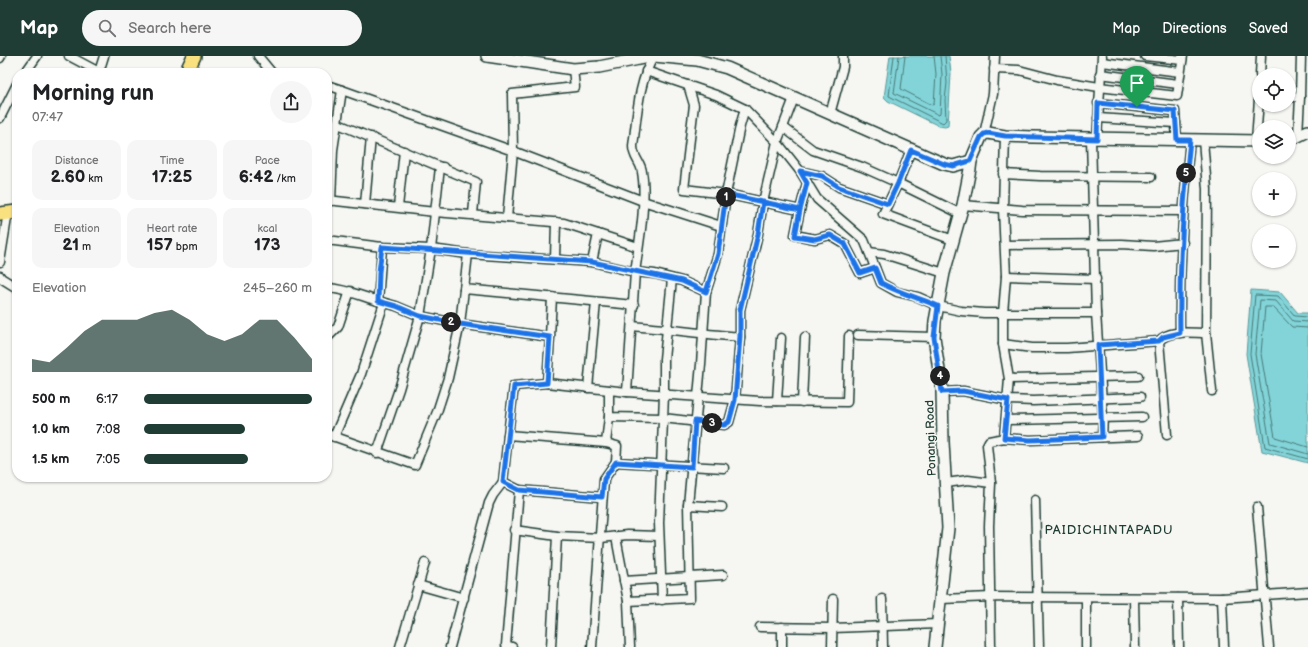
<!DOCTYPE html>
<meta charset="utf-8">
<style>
:root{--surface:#fff;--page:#f6f6f6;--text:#202124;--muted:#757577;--accent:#1f3d34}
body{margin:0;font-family:"Balsamiq Sans",sans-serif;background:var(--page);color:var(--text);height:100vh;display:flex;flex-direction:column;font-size:15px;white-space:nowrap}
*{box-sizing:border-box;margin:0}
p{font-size:13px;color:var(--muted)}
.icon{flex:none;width:22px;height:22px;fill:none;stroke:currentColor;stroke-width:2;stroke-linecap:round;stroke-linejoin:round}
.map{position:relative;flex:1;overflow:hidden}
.details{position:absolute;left:12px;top:12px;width:320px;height:414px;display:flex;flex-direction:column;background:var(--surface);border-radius:16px;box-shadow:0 1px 3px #0004}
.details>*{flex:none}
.buttons{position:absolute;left:1252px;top:12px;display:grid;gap:8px}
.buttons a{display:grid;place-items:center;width:44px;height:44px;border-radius:50%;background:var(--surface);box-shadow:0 1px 3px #0004;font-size:20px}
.pin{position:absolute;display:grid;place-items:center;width:34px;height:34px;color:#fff;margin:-41px -17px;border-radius:50% 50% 50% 0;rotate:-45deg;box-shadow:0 0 4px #0007}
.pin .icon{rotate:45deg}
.km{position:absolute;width:20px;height:20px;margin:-10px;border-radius:50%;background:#222;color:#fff;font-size:11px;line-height:20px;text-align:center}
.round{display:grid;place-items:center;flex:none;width:42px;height:42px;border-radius:21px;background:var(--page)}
.overview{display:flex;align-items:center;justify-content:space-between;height:68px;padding:0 20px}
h1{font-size:22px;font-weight:600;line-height:30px}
.stats{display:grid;grid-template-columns:repeat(3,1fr);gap:6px;height:68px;padding:4px 20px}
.stats div{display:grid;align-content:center;border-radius:10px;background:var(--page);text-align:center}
.stats b{font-size:17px;font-weight:600}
.stats small{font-size:11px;font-weight:400}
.stats p{font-size:11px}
.chart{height:112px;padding:8px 20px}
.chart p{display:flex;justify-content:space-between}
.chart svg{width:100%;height:72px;margin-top:4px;fill:var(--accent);opacity:.7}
ul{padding:0 20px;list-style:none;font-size:13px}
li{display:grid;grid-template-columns:64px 48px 1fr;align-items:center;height:30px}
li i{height:10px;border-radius:5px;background:var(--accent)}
header{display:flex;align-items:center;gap:24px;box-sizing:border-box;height:56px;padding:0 20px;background:var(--accent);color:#fff}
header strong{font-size:19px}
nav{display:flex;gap:22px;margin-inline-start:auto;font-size:14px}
.search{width:280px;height:36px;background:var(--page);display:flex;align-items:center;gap:10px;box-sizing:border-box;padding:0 14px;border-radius:22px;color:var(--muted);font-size:15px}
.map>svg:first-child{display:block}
.water{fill:#83d4d9;stroke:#5b9897}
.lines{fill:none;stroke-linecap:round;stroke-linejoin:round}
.shore{stroke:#477976;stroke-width:1}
.street-casing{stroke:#1f3d34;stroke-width:11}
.secondary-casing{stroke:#1f3d34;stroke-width:14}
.primary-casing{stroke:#1f3d34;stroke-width:16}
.street{stroke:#f6f6f2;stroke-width:8}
.secondary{stroke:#f6f6f2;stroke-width:11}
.primary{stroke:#fae180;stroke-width:13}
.route-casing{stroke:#fff;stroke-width:8}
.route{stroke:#1a73e8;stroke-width:5}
.labels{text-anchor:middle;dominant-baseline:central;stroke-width:3;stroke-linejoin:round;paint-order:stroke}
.street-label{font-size:12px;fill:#1f3d34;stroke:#f6f6f2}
.neighbourhood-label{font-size:13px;letter-spacing:1px;fill:#1f3d34;stroke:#f6f6f2}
</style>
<header>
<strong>Map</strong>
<div class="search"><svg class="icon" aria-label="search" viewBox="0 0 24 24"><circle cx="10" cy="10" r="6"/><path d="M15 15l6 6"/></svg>Search here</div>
<nav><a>Map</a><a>Directions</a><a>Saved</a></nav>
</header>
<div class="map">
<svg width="1308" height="591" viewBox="0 0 1308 591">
<rect width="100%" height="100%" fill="#f6f6f2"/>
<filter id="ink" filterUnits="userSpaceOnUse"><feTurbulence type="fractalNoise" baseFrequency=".025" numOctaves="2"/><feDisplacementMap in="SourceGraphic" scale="8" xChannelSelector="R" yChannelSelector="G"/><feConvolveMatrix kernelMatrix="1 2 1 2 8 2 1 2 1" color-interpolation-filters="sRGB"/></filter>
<g filter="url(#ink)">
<!-- water -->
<g class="water">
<polygon points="890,0 949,0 951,17 948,70 945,71 939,70 888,45 884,41"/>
<polygon points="1251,234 1280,236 1298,257 1308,257 1308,407 1262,395 1246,298"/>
</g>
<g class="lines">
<!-- shore -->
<g class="shore">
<polyline points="894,0 889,40 943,67 946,64 945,44 947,27 945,0"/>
<polyline points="899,0 894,37 939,59 940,58 942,18 940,0"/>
<polyline points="905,0 901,33 932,49 934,48 936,18 934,0"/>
<polyline points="1308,261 1295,260 1278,240 1255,239 1250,298 1265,391 1308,403"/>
<polyline points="1308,266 1293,265 1276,245 1260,244 1255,298 1270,387 1308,398"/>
<polyline points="1308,272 1292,271 1273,251 1265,251 1261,298 1275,381 1308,391"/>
</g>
<defs>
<g id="street">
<polyline points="69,0 101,17"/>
<polyline points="258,0 272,17"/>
<polyline points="1145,0 1182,4"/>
<polyline points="0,2 1,0"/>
<polyline points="1102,6 1180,16"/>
<polyline points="573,13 575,31 512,38 513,95 643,145 721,170"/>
<polyline points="994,13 1019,14 1057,24 1099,31 1177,40 1183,0"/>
<polyline points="646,15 716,39 745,53 777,86 763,146 800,154 795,179 815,183 830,179 845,188 860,217 875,212"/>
<polyline points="99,16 104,0"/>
<polyline points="25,17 37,0"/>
<polyline points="1100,18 1178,28"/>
<polyline points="1260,19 1261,0"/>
<polyline points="327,29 342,34"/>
<polyline points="1289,41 1300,41 1298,79"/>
<polyline points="1300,41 1301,0"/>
<polyline points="1098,47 1175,55 1177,84"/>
<polyline points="830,58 843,11 843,0"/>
<polyline points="0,62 17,28"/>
<polyline points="1098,62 1176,67"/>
<polyline points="336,67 476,126 473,158"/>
<polyline points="783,71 794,42"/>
<polyline points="984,78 993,38 995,0"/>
<polyline points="1005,80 1003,153 1006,220 1003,257 1003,288 1009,323 1004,382 1030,384 1138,380"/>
<polyline points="1091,83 1096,257 1103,361 1102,381"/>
<polyline points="1097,83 1102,0"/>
<polyline points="1256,85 1259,43"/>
<polyline points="911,94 898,127 959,157"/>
<polyline points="800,115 817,143 864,184 869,196"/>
<polyline points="1003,118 1040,120 1151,121"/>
<polyline points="327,144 435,156 564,167 598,178"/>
<polyline points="331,145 333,94 342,34 513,95 507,162"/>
<polyline points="365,148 371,81"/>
<polyline points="888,148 839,131 822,120 800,115 777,86 783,71 813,94 862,111 898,127 883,158 953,184"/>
<polyline points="963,149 1022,154 1184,155"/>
<polyline points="398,151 404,95"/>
<polyline points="800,154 807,127"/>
<polyline points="327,184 382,191 431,193 440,111 443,111"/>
<polyline points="1005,189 1122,188 1153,190 1183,187"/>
<polyline points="468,198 464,233 634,249"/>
<polyline points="555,203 556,166"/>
<polyline points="0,206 8,156"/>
<polyline points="592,206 598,178 638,191"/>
<polyline points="944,217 884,198 869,196 881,227 897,236 918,241 938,250 961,255 984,257 1096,257"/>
<polyline points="0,220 1,222 17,232"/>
<polyline points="1006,220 1096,223"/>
<path d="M327 232C346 233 361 240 378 245"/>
<polyline points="464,233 460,268 550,281 552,241"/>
<polyline points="706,236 682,225 655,218 635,216 627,336 760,345 847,346 849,280"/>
<path d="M1180 277C1179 213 1183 148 1190 84"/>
<polyline points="1206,277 1212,335"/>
<polyline points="858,279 934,281"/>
<polyline points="550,281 547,327 627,336"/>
<polyline points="740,281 740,254 758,178 763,146 726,138 740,70 745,53"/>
<polyline points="327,282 338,271 350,235"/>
<polyline points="1003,288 1032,292 1067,292 1159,285"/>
<polyline points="1009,323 1138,320"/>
<polyline points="547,327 514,330 508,379 606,387"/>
<polyline points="588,332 596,246"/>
<path d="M609 334V361L663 362 724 369 729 366 735 344 740 281C704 278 668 273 632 270"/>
<polyline points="942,336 963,335 1008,344 1033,345 1140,341"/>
<polyline points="777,345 781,282"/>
<polyline points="802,346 805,281"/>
<polyline points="609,361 606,387 617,390 616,406 724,412"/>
<polyline points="1006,364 1142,361"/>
<polyline points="327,378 415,409 437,356 448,322 460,268 420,260 396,250 378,245 382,191"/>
<polyline points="508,379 503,426 519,434 506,589 512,591"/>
<path d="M1167 379 1159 285C1170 273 1191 277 1206 277L1207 133 1203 84"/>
<polyline points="334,381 361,318 384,247"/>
<path d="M377 397 399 333 420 260 431 193 468 198 592 206 635 216C639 188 647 143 642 116 641 106 633 102 633 90 637 61 638 26 654 0"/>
<polyline points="946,427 968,424 991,427 987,389 989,385 1004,382"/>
<polyline points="991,427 989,470 991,591"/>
<polyline points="519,434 602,441"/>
<polyline points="1035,444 1039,591"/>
<polyline points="688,449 722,451"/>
<polyline points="1257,451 1269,591"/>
<polyline points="514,474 557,480 601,482 627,479 659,480"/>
<polyline points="616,481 628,545 630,591"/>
<polyline points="624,525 723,519"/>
<polyline points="418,529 464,542"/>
<polyline points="1086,542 1086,591"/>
<polyline points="1178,542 1179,591"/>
<polyline points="1222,542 1224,591"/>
<polyline points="882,543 883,591"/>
<polyline points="941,543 992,541 1222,542 1308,536"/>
<polyline points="1134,543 1135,591"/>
<polyline points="662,544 659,467 664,338 664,303 672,223"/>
<polyline points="628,545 690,542 688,449 701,308 706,236 718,198 726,138 684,133 694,49 688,29"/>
<polyline points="760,571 833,572 938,568"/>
<polyline points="782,571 782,591"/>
<polyline points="400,591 425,507"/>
<polyline points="450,591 489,447 493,439 503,426"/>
<polyline points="551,591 557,480"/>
<polyline points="592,591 604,423 616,406"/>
<polyline points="832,591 833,543"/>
</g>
<g id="secondary">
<polyline points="487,0 573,13 599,11 654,0 697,4 727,12 944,108 953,110 971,105"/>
<polyline points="1289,82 1296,81 1308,75"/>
<polyline points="935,591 948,472 943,386 942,334 934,281 935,265 944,217 963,149 970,113 971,105 981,81 984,78 988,77 1005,80 1033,81 1259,85"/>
</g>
<g id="primary">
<polyline points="186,17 194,0"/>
<polyline points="0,158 17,156"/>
</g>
</defs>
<!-- street casing -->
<use href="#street" class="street-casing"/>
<!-- secondary casing -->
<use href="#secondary" class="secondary-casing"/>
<!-- primary casing -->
<use href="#primary" class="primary-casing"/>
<!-- street -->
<use href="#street" class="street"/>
<!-- secondary -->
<use href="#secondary" class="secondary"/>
<!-- primary -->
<use href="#primary" class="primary"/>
</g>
</g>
<g class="lines" filter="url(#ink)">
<defs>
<path id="route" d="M1137 51 1098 47 1097 83 1005 80 988 77 984 78 981 81 970 105 953 110 944 108 911 94 898 127 888 148 839 131 822 120 800 115 807 127 800 154 726 138 718 198 706 236 682 225 592 206 382 191 379 216 378 245 396 250 420 260 460 268 550 281 547 327 514 330 503 426 519 434 602 441 604 423 616 406 692 411 695 365 724 369 729 366 735 344 740 280V254L758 178 763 146 800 154 795 180 815 183 830 179 845 188 860 217 875 212 881 227C899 237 919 242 938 250L934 281 942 336 963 335 1008 344 1004 382 1030 384 1102 381 1098 289 1159 285 1163 281 1180 277C1179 213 1183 148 1190 84H1177L1175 55 1137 51"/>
</defs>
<!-- route casing -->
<use href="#route" class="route-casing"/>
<!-- route -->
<use href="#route" class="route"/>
</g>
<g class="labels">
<!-- street labels -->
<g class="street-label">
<text transform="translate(931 382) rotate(-92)">Ponangi Road</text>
</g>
<!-- neighbourhood labels -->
<g class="neighbourhood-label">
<text x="1109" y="474">PAIDICHINTAPADU</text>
</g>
</g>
</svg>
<div class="buttons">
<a><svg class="icon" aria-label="locate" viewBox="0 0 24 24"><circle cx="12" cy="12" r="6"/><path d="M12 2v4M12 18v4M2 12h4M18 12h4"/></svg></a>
<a><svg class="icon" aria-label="layers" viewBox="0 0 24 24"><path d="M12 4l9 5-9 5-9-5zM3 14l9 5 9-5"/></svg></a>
<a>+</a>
<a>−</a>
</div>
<div class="pin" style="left:1137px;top:51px;background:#1e9e55"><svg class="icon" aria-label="arrive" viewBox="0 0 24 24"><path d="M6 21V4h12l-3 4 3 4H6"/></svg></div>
<b class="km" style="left:726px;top:141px">1</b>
<b class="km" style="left:451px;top:266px">2</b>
<b class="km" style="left:712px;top:367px">3</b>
<b class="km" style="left:940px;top:320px">4</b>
<b class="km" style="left:1186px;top:117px">5</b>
<section class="details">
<div class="overview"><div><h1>Morning run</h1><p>07:47</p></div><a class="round"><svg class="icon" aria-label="share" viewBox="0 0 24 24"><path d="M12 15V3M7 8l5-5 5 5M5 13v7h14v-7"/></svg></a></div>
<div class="stats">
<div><p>Distance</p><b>2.60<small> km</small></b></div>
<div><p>Time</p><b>17:25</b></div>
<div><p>Pace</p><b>6:42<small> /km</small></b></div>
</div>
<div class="stats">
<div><p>Elevation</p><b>21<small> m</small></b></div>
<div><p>Heart rate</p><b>157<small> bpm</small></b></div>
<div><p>kcal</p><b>173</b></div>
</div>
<div class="chart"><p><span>Elevation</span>245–260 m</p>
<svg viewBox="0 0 160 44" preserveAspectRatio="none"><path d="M0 44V36L10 38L20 29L30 19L40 12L50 12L60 12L70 8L80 6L90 12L100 21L110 25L120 21L130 12L140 12L150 23L160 36V44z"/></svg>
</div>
<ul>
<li><b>500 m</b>6:17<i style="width:100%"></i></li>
<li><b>1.0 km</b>7:08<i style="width:60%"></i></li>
<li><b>1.5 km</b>7:05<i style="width:62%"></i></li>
</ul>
</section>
</div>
